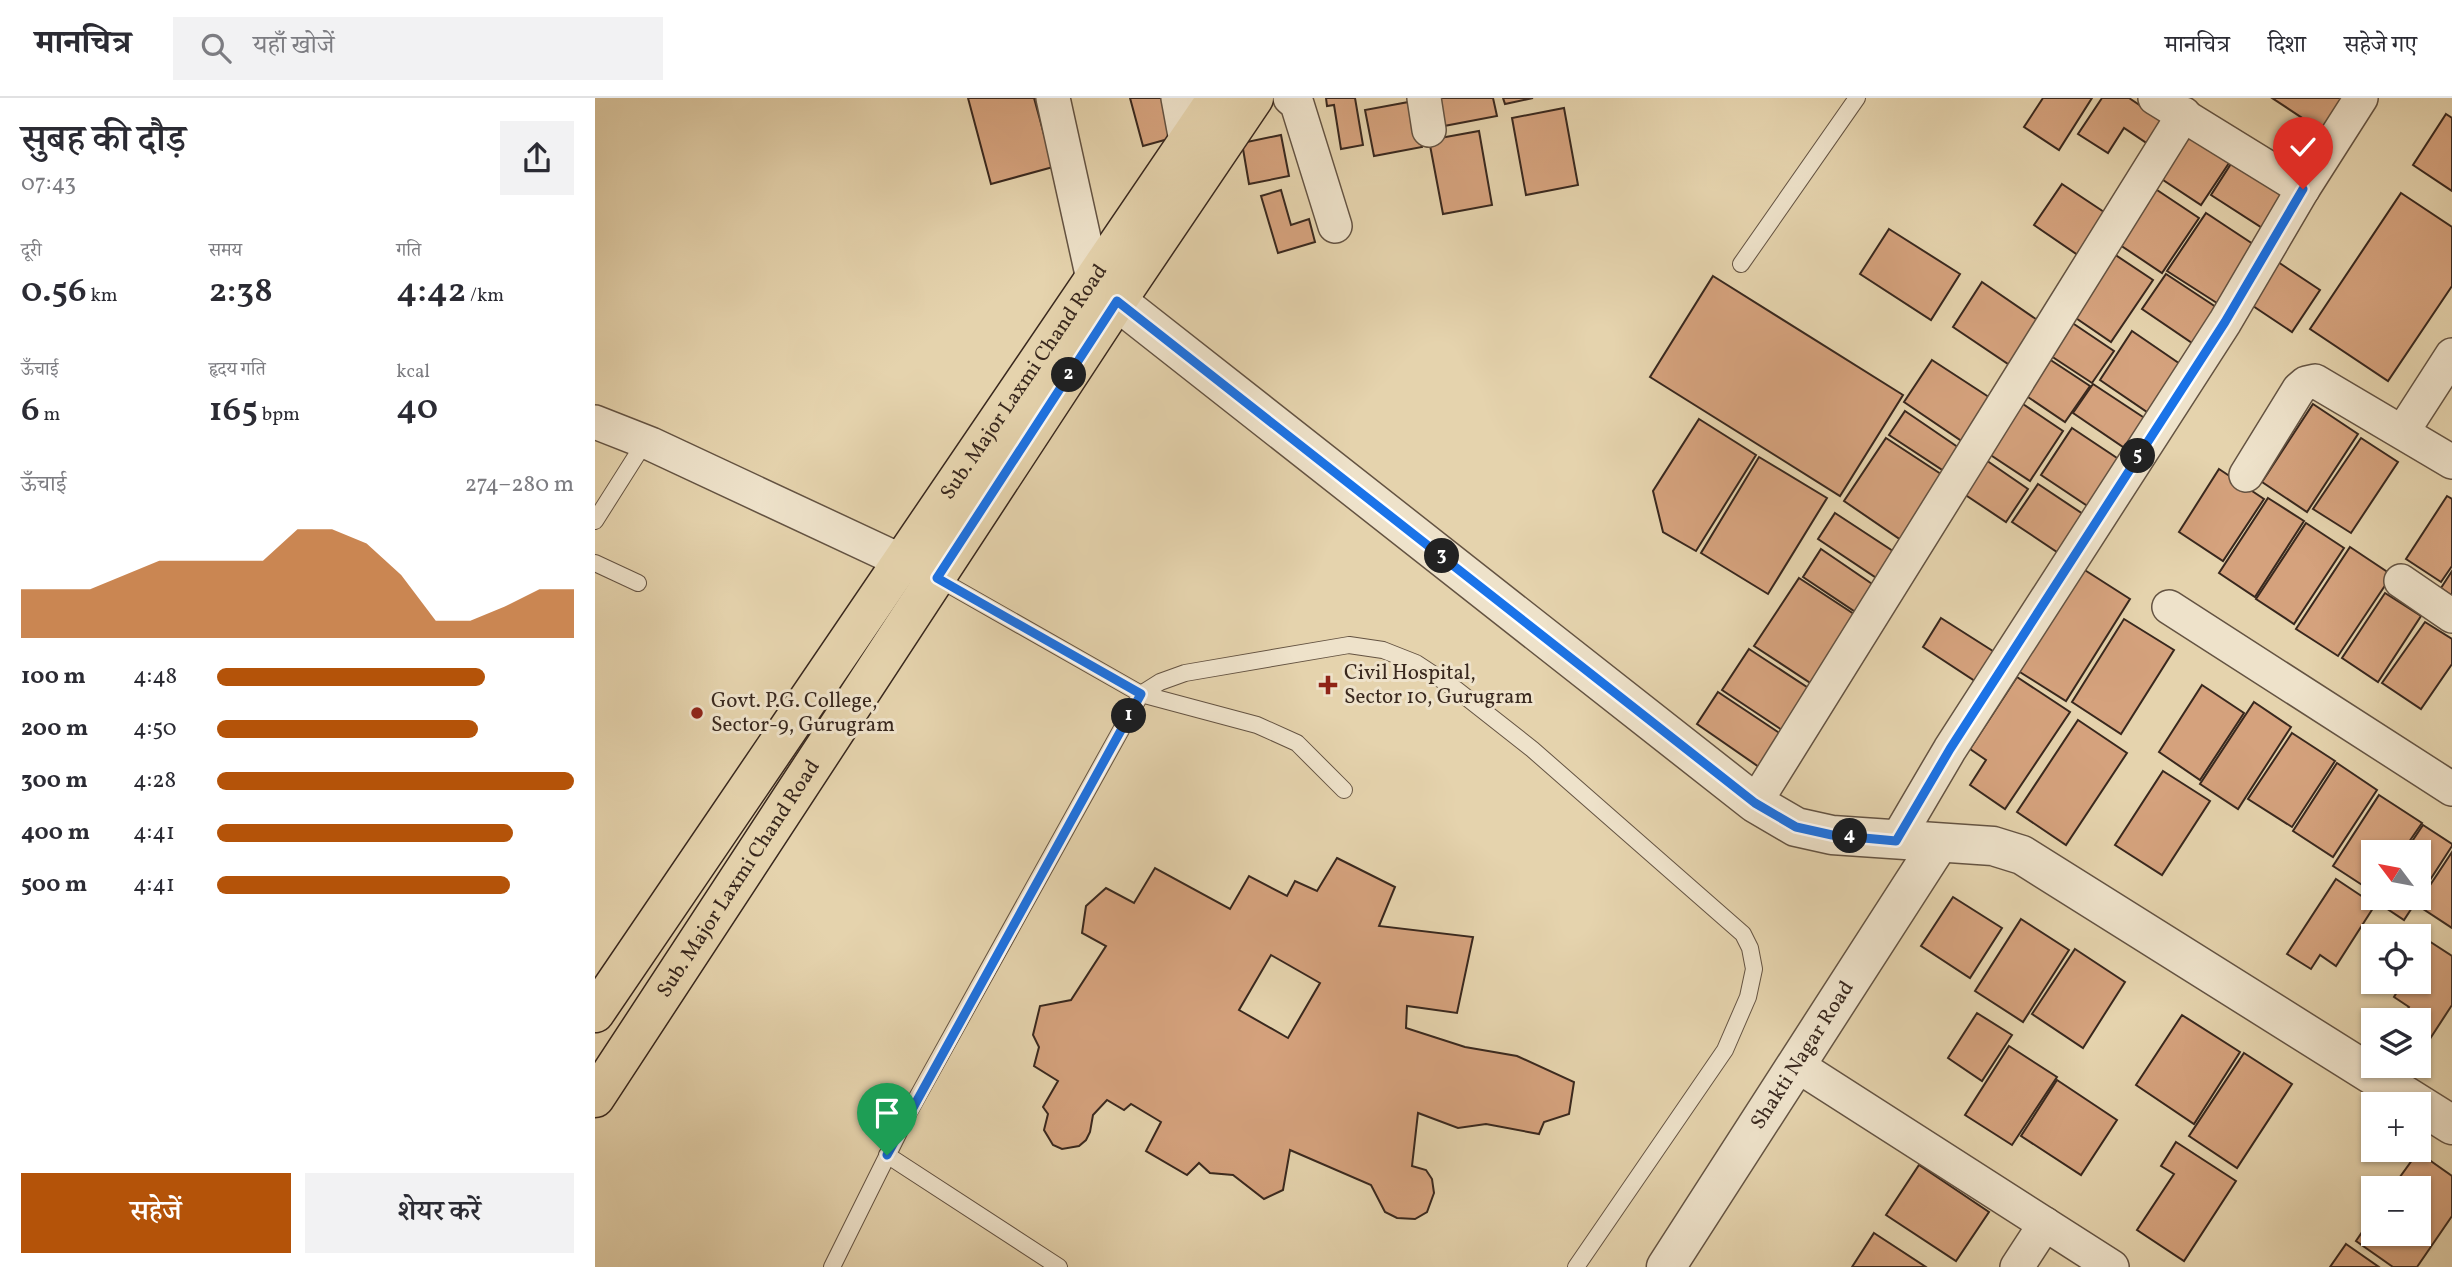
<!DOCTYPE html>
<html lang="hi">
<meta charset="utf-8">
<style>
:root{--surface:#fff;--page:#f2f2f3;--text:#2b2b33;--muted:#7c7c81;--line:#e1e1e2;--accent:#b45309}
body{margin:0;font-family:Vollkorn,"Noto Serif Devanagari",serif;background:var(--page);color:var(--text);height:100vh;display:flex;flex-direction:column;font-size:26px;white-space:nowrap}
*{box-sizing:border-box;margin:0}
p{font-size:23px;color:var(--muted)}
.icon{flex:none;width:38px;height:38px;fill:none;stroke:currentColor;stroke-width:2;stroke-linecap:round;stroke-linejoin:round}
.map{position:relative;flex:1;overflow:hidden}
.drawer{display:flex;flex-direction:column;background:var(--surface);width:595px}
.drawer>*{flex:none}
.needle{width:46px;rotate:302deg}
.controls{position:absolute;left:1766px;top:742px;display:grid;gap:14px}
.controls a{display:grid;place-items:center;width:70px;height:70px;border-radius:0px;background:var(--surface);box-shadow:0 2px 5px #0004;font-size:35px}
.pin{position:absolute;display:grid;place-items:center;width:60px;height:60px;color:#fff;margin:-72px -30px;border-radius:50% 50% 50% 0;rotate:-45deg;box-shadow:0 0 7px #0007}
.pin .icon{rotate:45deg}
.km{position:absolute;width:35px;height:35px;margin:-18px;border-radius:50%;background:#222;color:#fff;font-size:19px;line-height:35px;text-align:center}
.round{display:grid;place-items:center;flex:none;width:74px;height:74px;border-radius:0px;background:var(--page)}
.head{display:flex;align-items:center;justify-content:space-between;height:119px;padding:0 21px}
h1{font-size:38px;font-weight:600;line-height:52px}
.stats{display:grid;grid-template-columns:repeat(3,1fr);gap:10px;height:119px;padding:7px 21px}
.stats div{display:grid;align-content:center}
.stats b{font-size:35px;font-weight:600}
.stats small{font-size:19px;font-weight:400}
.stats p{font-size:19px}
.chart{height:196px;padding:14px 21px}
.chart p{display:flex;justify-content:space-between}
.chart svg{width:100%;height:126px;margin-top:7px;fill:var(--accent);opacity:.7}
.action{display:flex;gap:14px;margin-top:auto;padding:14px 21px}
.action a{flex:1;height:80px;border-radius:0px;background:var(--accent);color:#fff;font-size:28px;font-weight:600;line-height:80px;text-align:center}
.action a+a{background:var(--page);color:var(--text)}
ul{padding:0 21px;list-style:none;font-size:23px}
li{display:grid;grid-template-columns:112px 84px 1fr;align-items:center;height:52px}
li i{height:18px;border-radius:9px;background:var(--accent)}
header{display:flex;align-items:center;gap:42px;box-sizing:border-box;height:98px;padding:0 35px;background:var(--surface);border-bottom:2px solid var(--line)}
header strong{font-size:33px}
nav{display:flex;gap:38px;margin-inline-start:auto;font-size:24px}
.search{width:490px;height:63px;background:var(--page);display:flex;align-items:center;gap:18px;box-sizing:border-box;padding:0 24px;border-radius:0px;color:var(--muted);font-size:26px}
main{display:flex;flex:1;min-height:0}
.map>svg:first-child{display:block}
.building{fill:#d5a27d;stroke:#39281e;stroke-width:2;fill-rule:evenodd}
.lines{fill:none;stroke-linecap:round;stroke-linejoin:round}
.service-casing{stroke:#645342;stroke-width:18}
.minor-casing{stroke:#645342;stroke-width:36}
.tertiary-casing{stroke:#645342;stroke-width:41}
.primary-casing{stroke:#39281e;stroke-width:41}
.service{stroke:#eee2ca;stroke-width:16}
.minor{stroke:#eee2ca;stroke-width:33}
.tertiary{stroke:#eee2ca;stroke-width:38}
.primary{stroke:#e5d3ad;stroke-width:38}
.route-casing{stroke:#fff;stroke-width:14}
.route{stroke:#1a73e8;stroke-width:9}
.poi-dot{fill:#8f2418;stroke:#eee2ca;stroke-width:2.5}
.labels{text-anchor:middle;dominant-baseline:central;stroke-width:6;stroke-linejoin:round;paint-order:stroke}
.street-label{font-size:21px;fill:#39281e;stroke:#eee2ca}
.poi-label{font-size:21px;fill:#39281e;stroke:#eee2ca;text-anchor:start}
</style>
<header>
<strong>मानचित्र</strong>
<div class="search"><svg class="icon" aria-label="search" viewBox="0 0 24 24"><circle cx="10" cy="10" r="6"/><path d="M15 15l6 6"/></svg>यहाँ खोजें</div>
<nav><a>मानचित्र</a><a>दिशा</a><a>सहेजे गए</a></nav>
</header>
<main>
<section class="drawer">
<div class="head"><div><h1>सुबह की दौड़</h1><p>07:43</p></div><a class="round"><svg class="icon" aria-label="share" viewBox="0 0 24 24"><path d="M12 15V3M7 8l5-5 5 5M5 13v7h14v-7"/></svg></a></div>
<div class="stats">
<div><p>दूरी</p><b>0.56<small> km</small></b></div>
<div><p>समय</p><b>2:38</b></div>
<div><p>गति</p><b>4:42<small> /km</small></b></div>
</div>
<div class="stats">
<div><p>ऊँचाई</p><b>6<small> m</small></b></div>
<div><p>हृदय गति</p><b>165<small> bpm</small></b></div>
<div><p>kcal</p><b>40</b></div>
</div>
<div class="chart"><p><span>ऊँचाई</span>274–280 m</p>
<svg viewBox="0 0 160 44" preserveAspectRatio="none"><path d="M0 44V27L10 27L20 27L30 22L40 17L50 17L60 17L70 17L80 6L90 6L100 11L110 22L120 38L130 38L140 33L150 27L160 27V44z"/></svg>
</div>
<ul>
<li><b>100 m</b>4:48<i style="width:75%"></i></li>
<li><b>200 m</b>4:50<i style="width:73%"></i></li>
<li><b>300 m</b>4:28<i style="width:100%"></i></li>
<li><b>400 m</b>4:41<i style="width:83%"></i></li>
<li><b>500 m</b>4:41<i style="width:82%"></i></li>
</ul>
<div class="action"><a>सहेजें</a><a>शेयर करें</a></div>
</section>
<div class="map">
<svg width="1857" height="1169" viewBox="0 0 1857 1169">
<rect width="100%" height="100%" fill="#e5d3ad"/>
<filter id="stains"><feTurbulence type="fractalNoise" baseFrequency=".00286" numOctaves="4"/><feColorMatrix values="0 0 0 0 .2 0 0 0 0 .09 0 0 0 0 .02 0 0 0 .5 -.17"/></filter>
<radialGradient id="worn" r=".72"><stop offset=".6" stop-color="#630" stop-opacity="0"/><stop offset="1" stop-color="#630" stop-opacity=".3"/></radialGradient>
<!-- building -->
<g class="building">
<polygon points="373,0 439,0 458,69 396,86"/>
<polygon points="535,0 574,0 584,38 548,48"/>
<polygon points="731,0 760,0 768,47 746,51 739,7 732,8"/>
<polygon points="844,0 898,0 902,18 849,28"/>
<polygon points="908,0 938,0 910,6"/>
<polygon points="1448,0 1497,0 1464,52 1429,29"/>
<polygon points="1507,0 1534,0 1574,27 1559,50 1529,30 1513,55 1483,36"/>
<polygon points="1677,0 1753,0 1730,35"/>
<polygon points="819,3 827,49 779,58 770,12"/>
<polygon points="969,10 983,87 931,97 917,20"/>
<polygon points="1851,16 1857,20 1857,93 1818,67"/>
<polygon points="1590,30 1636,62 1606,107 1559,76"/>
<polygon points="884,33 897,107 848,116 834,42"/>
<polygon points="686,37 694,78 654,86 647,45"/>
<polygon points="1641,58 1697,94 1672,133 1616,97"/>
<polygon points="1467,86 1518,120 1490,162 1439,127"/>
<polygon points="1559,90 1604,120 1567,175 1522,145"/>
<polygon points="686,92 696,127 714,121 720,144 683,155 666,98"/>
<polygon points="1806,95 1857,129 1857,188 1793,283 1715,231"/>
<polygon points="1611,115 1664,150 1625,207 1572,173"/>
<polygon points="1294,131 1365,176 1336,222 1265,176"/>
<polygon points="1516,154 1558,182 1516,244 1475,216"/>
<polygon points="1677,160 1725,192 1697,234 1649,202"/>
<polygon points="1571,176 1627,213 1603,249 1547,211"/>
<polygon points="1118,178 1308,297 1245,398 1055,279"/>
<polygon points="1387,184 1451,228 1422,272 1358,229"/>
<polygon points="1473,222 1519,253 1497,285 1450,254"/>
<polygon points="1537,233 1588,268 1555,316 1505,282"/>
<polygon points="1451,259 1495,288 1470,324 1427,295"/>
<polygon points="1337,262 1403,305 1374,348 1309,304"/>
<polygon points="1498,286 1554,323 1534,353 1478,315"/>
<polygon points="1425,304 1468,333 1435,383 1391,354"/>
<polygon points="1718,306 1763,336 1712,414 1667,384"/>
<polygon points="1310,313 1370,354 1355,377 1294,337"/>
<polygon points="1104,321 1161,357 1101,453 1068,434 1058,393"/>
<polygon points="1477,330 1528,364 1497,411 1446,377"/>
<polygon points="1291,340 1352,380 1309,444 1249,403"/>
<polygon points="1766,340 1803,364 1756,435 1718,411"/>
<polygon points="1164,359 1232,400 1173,496 1106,455"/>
<polygon points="1388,360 1433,391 1411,424 1366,394"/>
<polygon points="1624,371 1669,401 1628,463 1584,434"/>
<polygon points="1443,386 1497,422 1471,460 1417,424"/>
<polygon points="1852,398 1857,401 1857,468 1846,484 1811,461"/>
<polygon points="1673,400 1709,423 1660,499 1624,475"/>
<polygon points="1240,415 1304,457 1286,483 1223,441"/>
<polygon points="1711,425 1749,450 1699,526 1661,501"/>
<polygon points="1755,449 1797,477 1743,558 1701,531"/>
<polygon points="1226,451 1283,490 1265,517 1208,479"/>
<polygon points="1485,469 1535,501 1471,603 1420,571"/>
<polygon points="1857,473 1857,498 1846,490"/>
<polygon points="1204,480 1265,520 1220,588 1159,548"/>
<polygon points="1790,495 1826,518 1783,584 1747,560"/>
<polygon points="1346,520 1401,555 1383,585 1328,549"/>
<polygon points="1529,521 1579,552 1526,636 1477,604"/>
<polygon points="1830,524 1857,541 1857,566 1826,611 1787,585"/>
<polygon points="1154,551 1221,595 1193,636 1127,592"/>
<polygon points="1422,579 1475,614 1410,711 1375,687 1391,662 1375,651"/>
<polygon points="1607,587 1649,615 1605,682 1564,654"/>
<polygon points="1123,594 1186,636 1164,669 1102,626"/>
<polygon points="1659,604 1696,629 1643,711 1605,686"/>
<polygon points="1483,622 1532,655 1471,747 1422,714"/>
<polygon points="1697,635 1740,663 1697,729 1653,701"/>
<polygon points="1742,665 1782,692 1738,759 1698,733"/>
<polygon points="1568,673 1615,703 1567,777 1520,747"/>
<polygon points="1784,697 1827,725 1807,754 1778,754 1778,794 1738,768"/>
<polygon points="1828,727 1857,746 1857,748 1809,822 1779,802 1781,800 1824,800 1824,754 1810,754"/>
<polygon points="1857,754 1857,830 1822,807"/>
<path d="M742 760 800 789 784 828 878 839 862 915 812 908 811 930 870 949 922 958 979 984 974 1016 949 1024 944 1036 891 1026 863 1030 823 1015 817 1068 831 1072 837 1081 839 1095 832 1114 820 1121 802 1120 790 1114 776 1087 695 1052 688 1092 669 1101 638 1077 615 1075 604 1065 592 1077 551 1053 566 1024 536 1006 529 1012 512 1002 498 1017 495 1034 491 1042 484 1048 467 1051 458 1047 449 1032 453 1016 448 1009 463 983 439 968 444 949 438 937 445 908 476 902 511 848 487 835 491 808 511 790 539 805 560 770 635 811 654 778 692 798 700 783 722 793ZM676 857 725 885 693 940 644 912Z"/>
<polygon points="1741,781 1780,807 1741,868 1725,857 1716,871 1692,856"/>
<polygon points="1358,799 1407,830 1375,880 1326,848"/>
<polygon points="1426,821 1474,852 1428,924 1380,893"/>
<polygon points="1834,843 1857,858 1857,907 1829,950 1824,946 1824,922 1806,922 1814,909 1799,899 1808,884 1824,884 1824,860"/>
<polygon points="1480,851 1530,884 1488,950 1437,916"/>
<polygon points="1382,915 1417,937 1387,983 1353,960"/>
<polygon points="1587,917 1645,954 1599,1026 1541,987"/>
<polygon points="1414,948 1462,979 1417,1047 1370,1017"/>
<polygon points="1649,955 1697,986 1642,1070 1594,1038"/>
<polygon points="1462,982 1522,1022 1486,1077 1426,1038"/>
<polygon points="1581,1044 1641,1083 1589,1163 1542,1132 1579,1076 1566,1068"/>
<polygon points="1823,1054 1857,1078 1857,1118 1822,1169 1798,1169 1761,1143 1778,1118 1778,1136 1824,1136 1824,1090 1797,1090"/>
<polygon points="1324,1067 1394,1114 1361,1163 1291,1117"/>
<polygon points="1279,1135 1331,1169 1257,1169"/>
<polygon points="1751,1146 1784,1169 1735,1169"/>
</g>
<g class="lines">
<defs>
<g id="service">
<polyline points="1146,166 1262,0"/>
<polyline points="0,423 50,344"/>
<polyline points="0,465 43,485"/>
<polyline points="546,596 565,584 590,575 754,547 788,552 821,565 862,592 937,651 1148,836 1155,850 1159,871 1153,899 1130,952 981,1169"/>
<polyline points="546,596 662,627 702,645 749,692"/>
<polyline points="292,1057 464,1169"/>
<polyline points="237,1169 314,1014 546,596 342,480"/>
</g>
<g id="minor">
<polyline points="458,0 498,181"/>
<polyline points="583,0 591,43"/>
<polyline points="695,0 702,6 740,128"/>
<polyline points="829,0 834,32"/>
<polyline points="1560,0 1708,91"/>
<polyline points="0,324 56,346 330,474"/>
<polyline points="1808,333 1857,257"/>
<polyline points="1651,377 1704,291 1711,285 1720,283 1857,364"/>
<polyline points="1806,483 1857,518"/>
<polyline points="1574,509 1857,691"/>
<polyline points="1160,705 1589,16"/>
<polyline points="1301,743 1355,651 1630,224 1708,91 1766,0"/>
<polyline points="1200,966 1517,1169"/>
<polyline points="1422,1169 1450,1126"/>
</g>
<g id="tertiary">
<polyline points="498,181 522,203 1160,705 1201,729 1237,737 1398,748 1427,757 1857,1027"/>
<path id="s1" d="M1071 1169 1344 745"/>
</g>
<g id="primary">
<path id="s2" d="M0 915 622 0"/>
<path id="s3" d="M0 1000 522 203 659 0"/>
</g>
</defs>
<!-- service casing -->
<use href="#service" class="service-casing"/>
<!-- minor casing -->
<use href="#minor" class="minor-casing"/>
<!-- tertiary casing -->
<use href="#tertiary" class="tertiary-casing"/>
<!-- primary casing -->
<use href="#primary" class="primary-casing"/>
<!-- service -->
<use href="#service" class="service"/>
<!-- minor -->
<use href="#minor" class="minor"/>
<!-- tertiary -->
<use href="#tertiary" class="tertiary"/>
<!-- primary -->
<use href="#primary" class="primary"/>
</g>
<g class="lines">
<defs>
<polyline id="route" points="292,1057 546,596 342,480 522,203 1160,705 1201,729 1237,737 1301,743 1355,651 1630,224 1708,91"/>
</defs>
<!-- route casing -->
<use href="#route" class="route-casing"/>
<!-- route -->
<use href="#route" class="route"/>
</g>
<!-- markers -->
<g class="poi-dot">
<path d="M729.5 576.5h7v7h7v7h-7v7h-7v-7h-7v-7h7z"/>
<circle cx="102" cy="615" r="7"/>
</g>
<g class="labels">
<!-- street labels -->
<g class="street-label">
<text stroke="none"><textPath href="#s2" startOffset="763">Sub. Major Laxmi Chand Road</textPath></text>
<text stroke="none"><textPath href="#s3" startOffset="262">Sub. Major Laxmi Chand Road</textPath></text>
<text stroke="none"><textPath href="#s1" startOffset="252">Shakti Nagar Road</textPath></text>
</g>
<!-- poi labels -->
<g class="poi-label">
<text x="749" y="575">Civil Hospital,<tspan x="749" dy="24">Sector 10, Gurugram</tspan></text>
<text x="116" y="603">Govt. P.G. College,<tspan x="116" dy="24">Sector-9, Gurugram</tspan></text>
</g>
</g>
<rect width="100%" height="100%" filter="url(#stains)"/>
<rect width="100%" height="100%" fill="url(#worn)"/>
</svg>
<div class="controls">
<a><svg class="needle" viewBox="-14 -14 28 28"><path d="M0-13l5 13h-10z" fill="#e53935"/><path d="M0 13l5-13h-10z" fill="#7c7c81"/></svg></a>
<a><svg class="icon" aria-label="locate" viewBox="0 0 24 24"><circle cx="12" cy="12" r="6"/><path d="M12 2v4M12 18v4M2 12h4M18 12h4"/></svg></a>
<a><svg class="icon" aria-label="layers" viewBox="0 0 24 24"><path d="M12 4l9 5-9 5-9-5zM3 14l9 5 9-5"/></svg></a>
<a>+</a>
<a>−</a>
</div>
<div class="pin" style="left:292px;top:1057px;background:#1e9e55"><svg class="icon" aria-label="arrive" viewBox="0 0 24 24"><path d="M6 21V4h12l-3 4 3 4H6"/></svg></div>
<div class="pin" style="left:1708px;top:91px;background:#d93025"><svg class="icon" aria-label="check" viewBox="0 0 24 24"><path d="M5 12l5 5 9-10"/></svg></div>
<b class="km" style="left:534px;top:618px">1</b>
<b class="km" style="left:474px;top:277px">2</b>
<b class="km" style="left:847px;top:458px">3</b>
<b class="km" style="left:1255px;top:738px">4</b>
<b class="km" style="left:1543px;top:358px">5</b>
</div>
</main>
